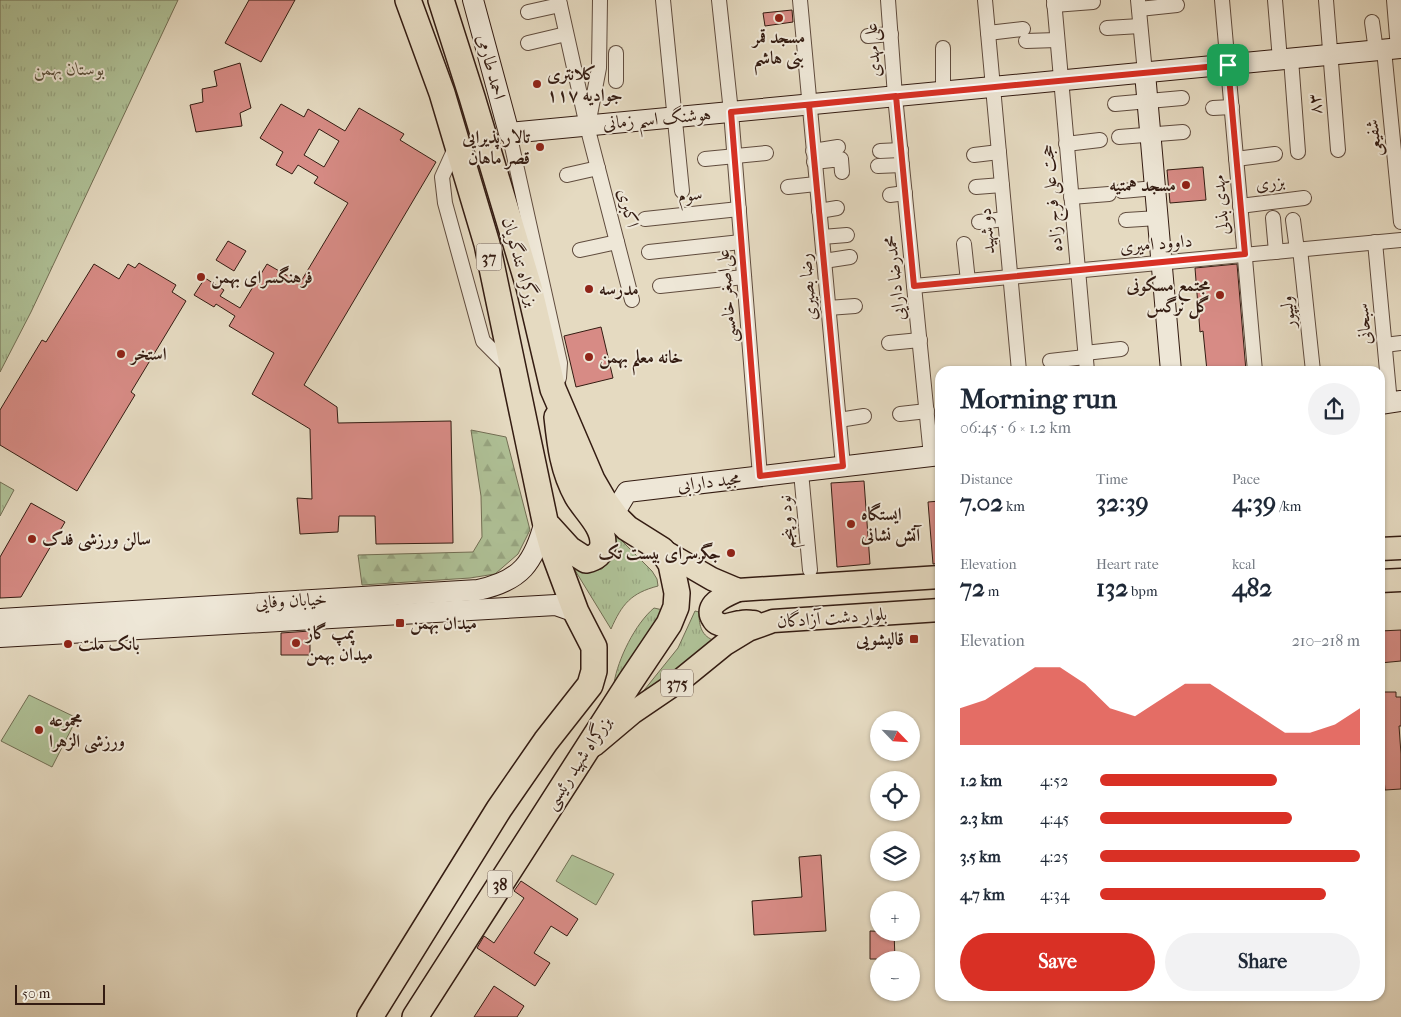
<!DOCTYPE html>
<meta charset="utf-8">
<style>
:root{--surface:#fff;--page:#f2f2f3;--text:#1f2937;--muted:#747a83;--accent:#d93025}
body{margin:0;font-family:"IM FELL French Canon",Amiri,serif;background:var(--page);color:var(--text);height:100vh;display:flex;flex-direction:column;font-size:19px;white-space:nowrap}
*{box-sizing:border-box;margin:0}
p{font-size:16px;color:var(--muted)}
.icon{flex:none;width:28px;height:28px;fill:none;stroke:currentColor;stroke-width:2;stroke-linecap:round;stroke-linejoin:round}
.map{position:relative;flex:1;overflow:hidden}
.drawer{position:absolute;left:935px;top:366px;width:450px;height:635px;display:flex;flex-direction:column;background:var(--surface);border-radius:15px;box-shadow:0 1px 4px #0004}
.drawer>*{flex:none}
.needle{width:32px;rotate:115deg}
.fabs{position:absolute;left:870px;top:711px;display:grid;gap:10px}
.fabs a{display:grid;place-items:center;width:50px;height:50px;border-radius:50%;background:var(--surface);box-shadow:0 1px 4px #0004;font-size:25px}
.scale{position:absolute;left:15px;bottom:12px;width:90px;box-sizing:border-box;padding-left:5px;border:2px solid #341c12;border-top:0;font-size:14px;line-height:18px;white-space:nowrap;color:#341c12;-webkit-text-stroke:4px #eee7d7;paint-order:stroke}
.pin{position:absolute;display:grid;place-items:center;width:42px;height:42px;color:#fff;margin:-21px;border-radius:10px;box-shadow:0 2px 8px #0006}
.round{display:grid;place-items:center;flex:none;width:52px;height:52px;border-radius:26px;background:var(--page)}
.overview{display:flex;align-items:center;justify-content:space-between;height:85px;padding:0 25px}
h1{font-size:28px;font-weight:700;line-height:38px}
.figures{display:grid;grid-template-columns:repeat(3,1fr);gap:8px;height:85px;padding:5px 25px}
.figures div{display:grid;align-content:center}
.figures b{font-size:25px;font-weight:700}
.figures small{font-size:14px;font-weight:400}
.figures p{font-size:14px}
.chart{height:140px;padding:10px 25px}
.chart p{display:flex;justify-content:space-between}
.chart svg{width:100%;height:90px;margin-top:5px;fill:var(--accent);opacity:.7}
.primary-button{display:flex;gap:10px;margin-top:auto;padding:10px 25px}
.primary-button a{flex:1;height:58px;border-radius:30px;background:var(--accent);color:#fff;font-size:20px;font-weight:700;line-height:58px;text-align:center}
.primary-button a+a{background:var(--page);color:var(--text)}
ul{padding:0 25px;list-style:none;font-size:16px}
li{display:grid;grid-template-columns:80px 60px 1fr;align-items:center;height:38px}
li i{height:12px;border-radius:6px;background:var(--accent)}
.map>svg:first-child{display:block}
.grass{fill:url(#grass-tufts);stroke:#726e54}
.forest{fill:url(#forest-firs);stroke:#726e54}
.garden{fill:#afc197;stroke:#726e54}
.building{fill:#d78b85;stroke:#341c12;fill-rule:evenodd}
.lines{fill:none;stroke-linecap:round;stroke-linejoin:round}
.street-casing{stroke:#604c3e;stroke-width:16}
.secondary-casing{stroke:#341c12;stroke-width:22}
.primary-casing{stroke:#341c12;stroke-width:25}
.highway-casing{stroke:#341c12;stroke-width:28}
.street{stroke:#eee7d7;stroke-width:14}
.secondary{stroke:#eee7d7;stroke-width:20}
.primary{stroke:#e5dac1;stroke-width:22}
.highway{stroke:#e5dac1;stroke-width:25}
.route-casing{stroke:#fff;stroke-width:10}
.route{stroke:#d93025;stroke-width:6}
.poi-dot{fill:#8f2418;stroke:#eee7d7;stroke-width:2}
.labels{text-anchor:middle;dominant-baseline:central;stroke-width:4;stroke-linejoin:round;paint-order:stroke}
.shield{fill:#eee7d7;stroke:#6c594d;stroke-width:1}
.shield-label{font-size:16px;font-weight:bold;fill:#341c12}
.poi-label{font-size:18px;font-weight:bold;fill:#341c12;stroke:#eee7d7;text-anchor:start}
.street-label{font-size:18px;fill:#341c12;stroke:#eee7d7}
.park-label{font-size:18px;font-style:italic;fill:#594e3a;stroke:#eee7d7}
</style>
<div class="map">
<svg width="1401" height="1017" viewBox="0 0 1401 1017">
<defs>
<pattern id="grass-tufts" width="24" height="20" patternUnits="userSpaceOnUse" patternTransform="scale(1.25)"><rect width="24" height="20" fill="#afc197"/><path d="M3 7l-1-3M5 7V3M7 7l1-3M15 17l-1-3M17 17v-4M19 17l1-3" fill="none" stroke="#97a581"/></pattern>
<pattern id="forest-firs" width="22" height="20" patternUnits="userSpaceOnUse" patternTransform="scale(1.25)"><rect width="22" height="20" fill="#afc197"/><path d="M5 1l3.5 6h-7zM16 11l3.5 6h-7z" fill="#97a581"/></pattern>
</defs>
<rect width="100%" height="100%" fill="#e5dac1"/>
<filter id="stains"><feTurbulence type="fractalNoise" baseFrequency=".004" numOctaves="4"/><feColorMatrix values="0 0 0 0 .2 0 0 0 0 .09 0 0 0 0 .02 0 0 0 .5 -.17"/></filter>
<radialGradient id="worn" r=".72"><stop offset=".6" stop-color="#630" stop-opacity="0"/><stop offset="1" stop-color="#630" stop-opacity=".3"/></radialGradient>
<!-- grass -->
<g class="grass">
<polygon points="0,0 178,0 31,312 0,372"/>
<polygon points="0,482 14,490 0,516"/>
<path d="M609 528 652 571 657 579 658 586C631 593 622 604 611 629L573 567 587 572 602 569 611 558Z"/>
<path d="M654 608 663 610 641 646 614 683C618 659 635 624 654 608Z"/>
<path d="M695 611 699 612C699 623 700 635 713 640L685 665 641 694 678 648Z"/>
</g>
<!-- forest -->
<polygon class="forest" points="471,430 506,437 530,530 518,554 495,574 470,578 362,585 358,555 473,552 482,537 481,496"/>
<!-- garden -->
<g class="garden">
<polygon points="29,695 77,718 52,767 1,741"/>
<polygon points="572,855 614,874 596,905 556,881"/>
</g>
<!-- building -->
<g class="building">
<polygon points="249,0 295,0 261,62 225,43"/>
<polygon points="792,10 793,22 765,26 763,13"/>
<polygon points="240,63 251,108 240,113 242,126 196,132 190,105 203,102 202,89 217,86 214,71"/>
<path d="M281 104 304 117 308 109 345 131 359 108 404 134 400 140 436 162 304 385 337 407 338 423 451 421 453 543 376 544 375 516H339L338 532 300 534 297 498 312 499 310 429 252 394 274 353 229 326 235 316 216 304 214 307 194 295 205 278 224 290 220 296 240 308 267 264 300 283 348 203 314 183 318 177 298 165 292 174 276 165 283 152 260 138ZM319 129 339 141 324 167 304 155Z"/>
<polygon points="1203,167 1206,200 1170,203 1167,170"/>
<polygon points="228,241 246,251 234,271 216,260"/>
<polygon points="139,263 176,285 172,292 186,301 131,392 135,395 77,491 0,445 0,410 42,340 46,342 94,264 119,279 128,264 135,268"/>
<polygon points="1237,264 1246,371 1207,371 1203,331 1200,332 1195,268"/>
<polygon points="601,327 613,378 576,387 564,336"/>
<polygon points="864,481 870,564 837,567 831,483"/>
<polygon points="940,501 940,563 933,564 928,502"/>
<polygon points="31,503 65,522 21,597 0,598 0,557"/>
<polygon points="1401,630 1401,661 1380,663 1380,631"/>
<polygon points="310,631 310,655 281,655 281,633"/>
<polygon points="1380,692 1396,692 1396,697 1401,697 1401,726 1399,726 1401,754 1401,789 1385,790 1380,733"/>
<polygon points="821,855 826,931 754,935 752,901 802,897 799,857"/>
<polygon points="521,881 578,919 567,936 551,926 534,953 550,963 535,986 477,948 484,936 494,943 524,898 514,891"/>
<polygon points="870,931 894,932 895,959 870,959"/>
<polygon points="494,986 524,1006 517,1017 474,1017"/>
</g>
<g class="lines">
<defs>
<g id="street">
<polyline points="559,0 587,126 632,300"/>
<polyline points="663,0 682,191"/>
<polyline points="719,0 731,112 760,476"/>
<polyline points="800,0 843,466"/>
<polyline points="888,0 895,96 931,456"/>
<polyline points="985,0 1019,371"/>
<polyline points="1054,0 1087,371"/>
<polyline points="1138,0 1145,73"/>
<polyline points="1222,0 1255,371"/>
<polyline points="1275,0 1280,60"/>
<polyline points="1326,0 1338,150"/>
<polyline points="1394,0 1398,49"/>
<polyline points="1054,5 1093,2"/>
<polyline points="1139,9 1177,5"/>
<polyline points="528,12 560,5"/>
<polyline points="1372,22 1376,51"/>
<polyline points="1107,28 1140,26"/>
<polyline points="988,33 1023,29"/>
<polyline points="868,36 891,34"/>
<polyline points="1026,41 1057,40"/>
<polyline points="528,43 566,34"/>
<polyline points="943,48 943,92"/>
<polyline points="1384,50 1401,222"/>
<polyline points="616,53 616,81"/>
<polyline points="1291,59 1298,152"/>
<polyline points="1115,104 1182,98"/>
<polyline points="1213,108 1232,107"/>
<polyline points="589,120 599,68 600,0"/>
<polyline points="509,133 560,363 559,378"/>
<polyline points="1119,137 1183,132"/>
<polyline points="457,144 442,177 445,203 483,341 510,368"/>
<polyline points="1066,144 1100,140"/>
<polyline points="813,151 838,147"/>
<polyline points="880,151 901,150"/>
<polyline points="974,155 999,152"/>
<polyline points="705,159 766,153"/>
<polyline points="1236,159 1275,154"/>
<polyline points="814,162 841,159 842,172"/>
<polyline points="878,166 902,165"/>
<polyline points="567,175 598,168"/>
<polyline points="788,187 816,184"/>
<polyline points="976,187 1002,185"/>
<polyline points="1122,191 1155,188"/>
<polyline points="890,195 905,193"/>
<polyline points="1071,197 1109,194"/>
<polyline points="1240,206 1304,198"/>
<polyline points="819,211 837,208"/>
<polyline points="1273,218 1276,252"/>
<polyline points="645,219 739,209"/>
<polyline points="1126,220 1158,218"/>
<polyline points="1293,220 1297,250"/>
<polyline points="979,222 1005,219"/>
<polyline points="822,237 847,235"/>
<polyline points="1375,242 1390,403"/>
<polyline points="964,244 968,281"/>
<polyline points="1300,249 1313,371"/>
<polyline points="580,250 617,242"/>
<polyline points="649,252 741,242"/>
<polyline points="824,261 850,257"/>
<polyline points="660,286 744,277"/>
<polyline points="914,286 1401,240"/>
<polyline points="828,308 855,306"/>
<polyline points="889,343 920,340"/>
<polyline points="1385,345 1401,343"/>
<polyline points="1085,353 1121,349"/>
<polyline points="1050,361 1085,357"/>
<polyline points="900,414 927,411"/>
<polyline points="839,420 864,416"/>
<polyline points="801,472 810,570"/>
</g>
<g id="secondary">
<polyline points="473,0 509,133 1401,48"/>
<polyline points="1145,73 1171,371"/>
<polyline points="1380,404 1401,401"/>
<polyline points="616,517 618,507 627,492 940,455"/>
<path d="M0 619 478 590C521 581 534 563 545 521"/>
<polyline points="0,637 556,605 576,612"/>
</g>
<g id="primary">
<polyline points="1380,549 1401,548"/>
<polyline points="662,550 712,579 738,590 940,577"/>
<polyline points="1380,581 1401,580"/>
<path d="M738 590C727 595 703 604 713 619 715 623 719 625 723 625 729 626 735 622 742 622 746 621 750 622 754 622"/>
<polyline points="594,745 632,713 682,679 725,644 748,630 773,621 940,610"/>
</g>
<g id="highway">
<path d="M549 527 569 549 586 560C595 558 603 553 603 543 603 525 585 510 577 496 563 471 560 445 557 417"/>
<polyline points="370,1017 499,809 546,741 590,685 594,671 594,647 576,612 554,553 545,521 487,244 442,93 408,0"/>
<polyline points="415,1017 630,682 669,624 676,607 677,593 671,564 662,550 627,528 616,517 603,499 592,480 553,389 529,287 472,97 441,0"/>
</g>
</defs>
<!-- street casing -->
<use href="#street" class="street-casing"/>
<!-- secondary casing -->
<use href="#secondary" class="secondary-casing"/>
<!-- primary casing -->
<use href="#primary" class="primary-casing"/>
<!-- highway casing -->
<use href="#highway" class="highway-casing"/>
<!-- street -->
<use href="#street" class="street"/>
<!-- secondary -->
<use href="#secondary" class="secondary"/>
<!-- primary -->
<use href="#primary" class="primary"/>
<!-- highway -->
<use href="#highway" class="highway"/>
</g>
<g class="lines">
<defs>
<path id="route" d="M1228 65C1062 81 897 96 731 112L760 476 843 466 809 105 896 96 914 286 1245 254 1228 65"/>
</defs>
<!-- route casing -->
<use href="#route" class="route-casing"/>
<!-- route -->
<use href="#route" class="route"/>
</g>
<!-- markers -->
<g class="poi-dot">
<circle cx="779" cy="18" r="5"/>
<circle cx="537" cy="84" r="5"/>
<circle cx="540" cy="147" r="5"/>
<circle cx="1186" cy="185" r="5"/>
<circle cx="201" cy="277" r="5"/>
<circle cx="589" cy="289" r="5"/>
<circle cx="1220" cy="295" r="5"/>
<circle cx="121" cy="354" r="5"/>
<circle cx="589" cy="357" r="5"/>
<circle cx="851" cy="524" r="5"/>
<circle cx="32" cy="539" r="5"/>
<circle cx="731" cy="553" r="5"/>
<rect x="395" y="618" width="10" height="10" rx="2.5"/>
<rect x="909" y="634" width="10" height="10" rx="2.5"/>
<circle cx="296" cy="643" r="5"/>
<circle cx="68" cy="644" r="5"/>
<circle cx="39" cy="730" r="5"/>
</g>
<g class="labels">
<!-- shield labels -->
<g class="shield">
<rect x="476.5" y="243.5" width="25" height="27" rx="4"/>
<rect x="661" y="669.5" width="32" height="27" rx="4"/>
<rect x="487.5" y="870.5" width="25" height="27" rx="4"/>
</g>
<g class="shield-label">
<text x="489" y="257">37</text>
<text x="677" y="683">375</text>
<text x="500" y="884">38</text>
</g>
<!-- poi labels -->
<g class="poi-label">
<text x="779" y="37" text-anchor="middle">مسجد قمر<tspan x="779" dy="21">بنی هاشم</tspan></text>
<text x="547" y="74">کلانتری<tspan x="547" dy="21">۱۱۷ جوادیه</tspan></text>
<text x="530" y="137" text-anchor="end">تالار پذیرایی<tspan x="530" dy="21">قصر ماهان</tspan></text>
<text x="1176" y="185" text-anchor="end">مسجد همتیه</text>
<text x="211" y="277">فرهنگسرای بهمن</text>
<text x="1210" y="285" text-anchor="end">مجتمع مسکونی<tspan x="1210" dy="21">گل نرگس</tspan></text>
<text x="599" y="289">مدرسه</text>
<text x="131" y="354">استخر</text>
<text x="599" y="357">خانه معلم بهمن</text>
<text x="861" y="514">ایستگاه<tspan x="861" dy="21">آتش نشانی</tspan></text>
<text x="42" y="539">سالن ورزشی فدک</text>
<text x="721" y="553" text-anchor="end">جگرسرای بیست تک</text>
<text x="410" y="623">میدان بهمن</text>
<text x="306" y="633">پمپ گاز<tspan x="306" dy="21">میدان بهمن</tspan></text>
<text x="904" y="639" text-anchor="end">قالیشویی</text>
<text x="78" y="644">بانک ملت</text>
<text x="49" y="720">مجموعه<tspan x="49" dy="21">ورزشی الزهرا</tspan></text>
</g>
<!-- street labels -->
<g class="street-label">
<text transform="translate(873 50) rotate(-94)">علی مهدی</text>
<text transform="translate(491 67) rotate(75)">احمد طارمی</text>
<text transform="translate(1315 104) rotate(-95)">۸۳</text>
<text transform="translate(657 119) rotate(-5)">هوشنگ اسم زمانی</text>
<text transform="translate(1374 138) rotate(-96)">شفیعی</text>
<text transform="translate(1270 183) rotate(-7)">بزری</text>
<text transform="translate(690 195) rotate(-6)">سوم</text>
<text transform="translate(1052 198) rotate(-95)">حجت علی فرج زاده</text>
<text transform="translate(1221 205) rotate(-95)">مهدی بذلی</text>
<text transform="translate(628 208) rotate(76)">اکبری</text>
<text transform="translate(987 231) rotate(-95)">دو شهید</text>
<text transform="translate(1156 244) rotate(-5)">داوود امیری</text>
<text transform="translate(520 262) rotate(74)">بزرگراه تندگویان</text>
<text transform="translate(895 278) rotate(-96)">محمدرضا دارایی</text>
<text transform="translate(808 287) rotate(-95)">رضا بصیری</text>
<text transform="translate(727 296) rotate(-95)">علی‌اصغر خامسی</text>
<text transform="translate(1288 312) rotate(-96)">ولیپور</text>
<text transform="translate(1364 324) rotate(-95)">سبحانی</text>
<text transform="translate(709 482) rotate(-7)">مجید دارابی</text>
<text transform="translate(787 522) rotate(-95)">نود و پنجم</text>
<text transform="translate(291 601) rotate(-3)">خیابان وفایی</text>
<text transform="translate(832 618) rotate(-4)">بلوار دشت آزادگان</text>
<text transform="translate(578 763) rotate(-57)">بزرگراه شهید رئیسی</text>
</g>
<!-- park labels -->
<g class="park-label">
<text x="69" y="69">بوستان بهمن</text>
</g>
</g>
<rect width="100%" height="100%" filter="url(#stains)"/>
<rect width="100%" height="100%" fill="url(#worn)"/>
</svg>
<div class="fabs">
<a><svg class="needle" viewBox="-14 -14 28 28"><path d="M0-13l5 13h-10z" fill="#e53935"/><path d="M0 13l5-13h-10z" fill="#747a83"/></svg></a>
<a><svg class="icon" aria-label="locate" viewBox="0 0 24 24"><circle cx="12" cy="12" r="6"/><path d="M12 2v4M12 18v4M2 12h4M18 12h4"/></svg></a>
<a><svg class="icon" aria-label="layers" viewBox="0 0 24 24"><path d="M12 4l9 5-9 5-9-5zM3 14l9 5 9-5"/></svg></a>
<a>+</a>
<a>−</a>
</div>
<div class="scale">50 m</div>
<div class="pin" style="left:1228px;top:65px;background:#1e9e55"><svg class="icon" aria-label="arrive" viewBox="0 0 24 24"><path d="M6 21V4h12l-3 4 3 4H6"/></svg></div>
<section class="drawer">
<div class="overview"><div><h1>Morning run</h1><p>06:45 · 6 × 1.2 km</p></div><a class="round"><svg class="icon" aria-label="share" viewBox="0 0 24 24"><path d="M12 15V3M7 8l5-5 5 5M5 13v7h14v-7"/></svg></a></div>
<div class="figures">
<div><p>Distance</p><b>7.02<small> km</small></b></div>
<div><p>Time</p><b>32:39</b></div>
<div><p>Pace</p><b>4:39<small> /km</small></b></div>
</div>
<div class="figures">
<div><p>Elevation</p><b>72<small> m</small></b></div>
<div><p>Heart rate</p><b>132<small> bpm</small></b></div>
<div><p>kcal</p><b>482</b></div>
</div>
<div class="chart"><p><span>Elevation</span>210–218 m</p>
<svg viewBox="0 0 160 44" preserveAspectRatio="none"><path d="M0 44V26L10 22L20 14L30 6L40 6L50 14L60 26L70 30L80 22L90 14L100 14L110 22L120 30L130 38L140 38L150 34L160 26V44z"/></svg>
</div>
<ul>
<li><b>1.2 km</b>4:52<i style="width:68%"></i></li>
<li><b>2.3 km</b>4:45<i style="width:74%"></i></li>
<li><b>3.5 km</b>4:25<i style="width:100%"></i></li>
<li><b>4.7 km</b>4:34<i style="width:87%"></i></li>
</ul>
<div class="primary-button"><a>Save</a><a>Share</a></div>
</section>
</div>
